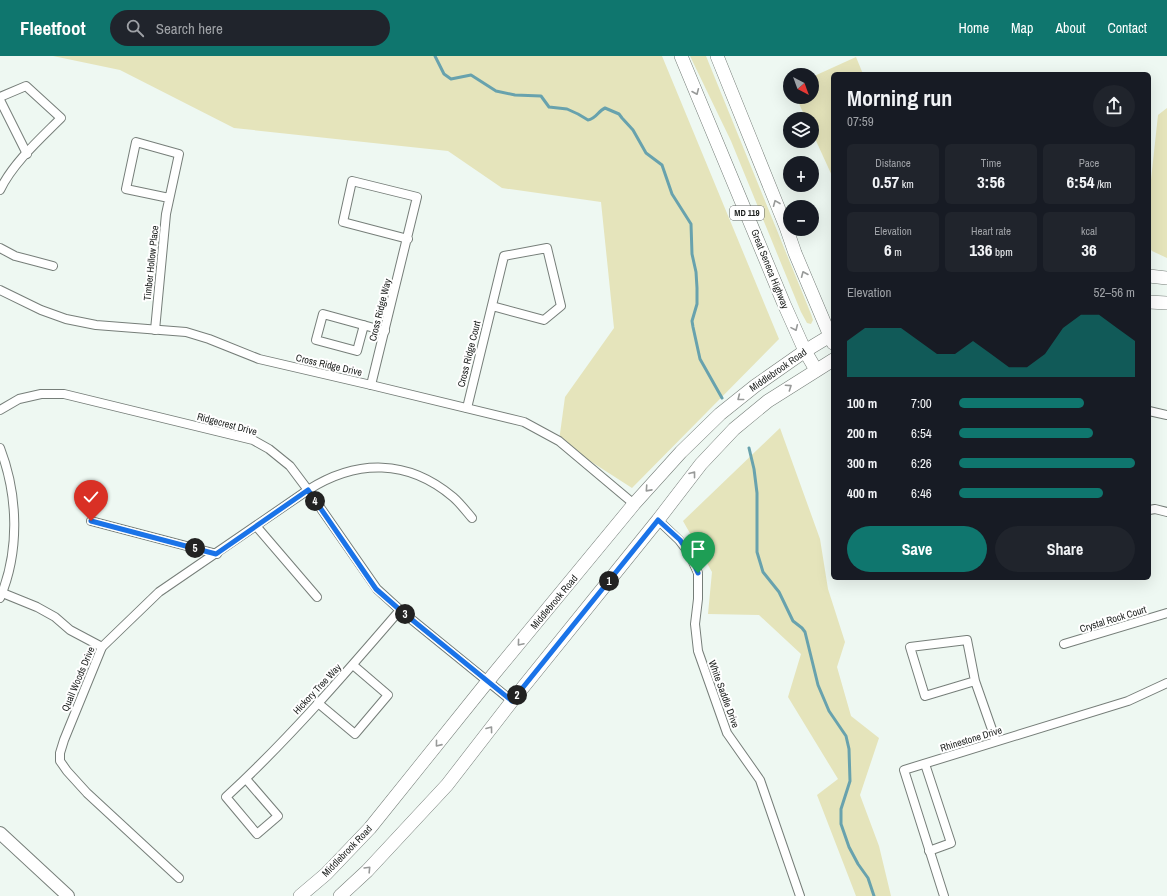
<!DOCTYPE html>
<meta charset="utf-8">
<style>
:root{--surface:#171b24;--page:#20242c;--text:#f1f3f6;--muted:#9ea1a6;--accent:#0f766e}
body{margin:0;font-family:"Archivo Narrow",sans-serif;background:var(--page);color:var(--text);height:100vh;display:flex;flex-direction:column;font-size:15px;white-space:nowrap}
*{box-sizing:border-box;margin:0}
p{font-size:13px;color:var(--muted)}
.icon{flex:none;width:22px;height:22px;fill:none;stroke:currentColor;stroke-width:2;stroke-linecap:round;stroke-linejoin:round}
.map{position:relative;flex:1;overflow:hidden}
.panel{position:absolute;left:831px;top:16px;width:320px;height:508px;display:flex;flex-direction:column;background:var(--surface);border-radius:6px;box-shadow:0 4px 16px #0002}
.panel>*{flex:none}
.needle{width:26px;rotate:139deg}
.tools{position:absolute;left:783px;top:12px;display:grid;gap:8px}
.tools a{display:grid;place-items:center;width:36px;height:36px;border-radius:50%;background:var(--surface);box-shadow:0 4px 16px #0002;font-size:20px}
.pin{position:absolute;display:grid;place-items:center;width:34px;height:34px;color:#fff;margin:-41px -17px;border-radius:50% 50% 50% 0;rotate:-45deg;box-shadow:0 0 4px #0007}
.pin .icon{rotate:45deg}
.km{position:absolute;width:20px;height:20px;margin:-10px;border-radius:50%;background:#222;color:#fff;font-size:11px;line-height:20px;text-align:center}
.round{display:grid;place-items:center;flex:none;width:42px;height:42px;border-radius:21px;background:var(--page)}
.head{display:flex;align-items:center;justify-content:space-between;height:68px;padding:0 16px}
h1{font-size:22px;font-weight:700;line-height:30px}
.metrics{display:grid;grid-template-columns:repeat(3,1fr);gap:6px;height:68px;padding:4px 16px}
.metrics div{display:grid;align-content:center;border-radius:6px;background:var(--page);text-align:center}
.metrics b{font-size:17px;font-weight:700}
.metrics small{font-size:11px;font-weight:400}
.metrics p{font-size:11px}
.chart{height:112px;padding:8px 16px}
.chart p{display:flex;justify-content:space-between}
.chart svg{width:100%;height:72px;margin-top:4px;fill:var(--accent);opacity:.7}
.cta{display:flex;gap:8px;margin-top:auto;padding:8px 16px}
.cta a{flex:1;height:46px;border-radius:24px;background:var(--accent);color:#fff;font-size:16px;font-weight:700;line-height:46px;text-align:center}
.cta a+a{background:var(--page);color:var(--text)}
ul{padding:0 16px;list-style:none;font-size:13px}
li{display:grid;grid-template-columns:64px 48px 1fr;align-items:center;height:30px}
li i{height:10px;border-radius:5px;background:var(--accent)}
header{display:flex;align-items:center;gap:24px;box-sizing:border-box;height:56px;padding:0 20px;background:var(--accent);color:#fff}
header strong{font-size:19px}
nav{display:flex;gap:22px;margin-inline-start:auto;font-size:14px}
.search{width:280px;height:36px;background:var(--page);display:flex;align-items:center;gap:10px;box-sizing:border-box;padding:0 14px;border-radius:22px;color:var(--muted);font-size:15px}
.map>svg:first-child{display:block}
.green{fill:#e5e4bb}
.lines{fill:none;stroke-linecap:round;stroke-linejoin:round}
.stream{stroke:#68a2ad;stroke-width:3}
.street-casing{stroke:#767e79;stroke-width:10}
.secondary-casing{stroke:#767e79;stroke-width:14}
.primary-casing{stroke:#767e79;stroke-width:14}
.street{stroke:#fff;stroke-width:8}
.secondary{stroke:#fff;stroke-width:12}
.primary{stroke:#fff;stroke-width:13}
.oneway{stroke:#989a99}
.route-casing{stroke:#fff;stroke-width:8}
.route{stroke:#1a73e8;stroke-width:5}
.labels{text-anchor:middle;dominant-baseline:central;stroke-width:4;stroke-linejoin:round;paint-order:stroke}
.shield{fill:#fff;stroke:#5f6260;stroke-width:1}
.shield-label{font-size:9px;font-weight:bold;fill:#1b1e1c}
.street-label{font-size:10px;fill:#1b1e1c;stroke:#fff}
</style>
<header>
<strong>Fleetfoot</strong>
<div class="search"><svg class="icon" aria-label="search" viewBox="0 0 24 24"><circle cx="10" cy="10" r="6"/><path d="M15 15l6 6"/></svg>Search here</div>
<nav><a>Home</a><a>Map</a><a>About</a><a>Contact</a></nav>
</header>
<div class="map">
<svg width="1167" height="840" viewBox="0 0 1167 840">
<rect width="100%" height="100%" fill="#eef8f2"/>
<!-- green -->
<g class="green">
<polygon points="53,0 662,0 779,283 632,432 559,385 565,341 614,272 601,146 502,132 448,95 234,72 120,14"/>
<polygon points="690,0 706,0 811,258 813,264 811,268 807,267 801,256 731,85"/>
<polygon points="856,1 863,18 833,18 833,122 812,76 812,63 806,63 796,41 812,41 812,21"/>
<polygon points="1167,52 1167,202 1152,195 1149,191 1149,142 1158,59"/>
<polygon points="780,372 820,483 828,533 845,586 837,611 851,660 879,682 860,739 879,790 891,840 856,840 817,739 838,723 788,641 801,598 759,559 708,558 712,516 683,465"/>
</g>
<g class="lines">
<!-- stream -->
<g class="stream">
<path d="M435 0 444 18 451 23 471 19 496 35 515 39 541 40 549 51 567 53 578 58 588 64C596 63 598 55 605 52L619 58 622 62 633 74 646 97 662 109 672 138 691 168 692 198 696 216 697 232V248L692 265 693 271 700 303 722 342"/>
<polyline points="749,392 754,413 757,437 757,496 763,516 779,536 793,565 802,572 805,576 818,629 829,655 846,680 849,693 850,725 841,753 841,768 849,791 858,808 868,822 874,840"/>
</g>
<defs>
<g id="street">
<path d="M0 41 26 30 61 62C40 83 13 107 0 134"/>
<polyline points="0,44 27,98"/>
<polyline points="0,192 15,200 53,210"/>
<polyline points="0,234 41,254 66,263 96,269 186,276 209,283 259,303 371,329 524,366 559,385 634,448"/>
<polyline points="364,269 357,295 316,284 323,258 385,275"/>
<polyline points="155,274 166,158 179,98 136,86 126,133 169,142"/>
<polyline points="371,329 417,141 352,125 343,166 408,183"/>
<polyline points="467,352 504,200 547,192 561,250 544,264 492,250"/>
<polyline points="0,354 19,343 41,338 64,338 253,384 269,393 290,410 308,434 377,533 400,554 512,645"/>
<polyline points="1149,355 1167,359"/>
<path d="M0 392C18 439 20 495 0 542"/>
<polyline points="1149,454 1155,453 1167,456"/>
<polyline points="658,464 679,484 689,497 698,517 698,543 695,568 698,595 727,677 760,724 800,840"/>
<polyline points="91,465 217,498"/>
<polyline points="257,471 317,541"/>
<polyline points="0,536 37,551 55,561 70,574 102,591"/>
<polyline points="1064,588 1167,557"/>
<polyline points="975,625 925,640 910,591 967,584 975,625 996,685"/>
<polyline points="318,647 355,678 388,639 353,609"/>
<polyline points="925,708 951,787 929,795"/>
<path d="M246 723 278 760 257 778 226 741C288 684 344 619 400 554"/>
<path d="M179 822 87 737 67 715 60 705V697L64 684 102 591 159 536 308 434C357 403 408 403 453 441 460 447 466 455 472 462"/>
<polyline points="944,840 904,714 1128,645 1167,627"/>
</g>
<polyline id="secondary" points="0,777 68,840"/>
<g id="primary">
<polyline points="681,0 784,248 805,295 816,314"/>
<polyline points="717,0 786,171 795,197 833,287"/>
<polyline points="1149,220 1167,222"/>
<polyline points="1149,246 1167,247"/>
<polyline points="300,840 326,818 370,772 488,625 634,448 681,396 720,358 755,330 805,295 833,278"/>
<polyline points="340,840 367,815 447,729 512,645 658,464 701,408 734,373 768,345 833,304"/>
</g>
</defs>
<!-- street casing -->
<use href="#street" class="street-casing"/>
<!-- secondary casing -->
<use href="#secondary" class="secondary-casing"/>
<!-- primary casing -->
<use href="#primary" class="primary-casing"/>
<!-- street -->
<use href="#street" class="street"/>
<!-- secondary -->
<use href="#secondary" class="secondary"/>
<!-- primary -->
<use href="#primary" class="primary"/>
</g>
<!-- one-way arrows -->
<defs><path id="oneway-chevron" d="M-2-3.5L2.5 0L-2 3.5" fill="none" stroke-width="1.6" stroke-linecap="round" stroke-linejoin="round"/></defs>
<g class="oneway">
<use href="#oneway-chevron" transform="translate(696 36) rotate(67)"/>
<use href="#oneway-chevron" transform="translate(776 147) rotate(-112)"/>
<use href="#oneway-chevron" transform="translate(804 218) rotate(-113)"/>
<use href="#oneway-chevron" transform="translate(795 272) rotate(66)"/>
<use href="#oneway-chevron" transform="translate(789 331) rotate(-34)"/>
<use href="#oneway-chevron" transform="translate(740 342) rotate(142)"/>
<use href="#oneway-chevron" transform="translate(693 418) rotate(-52)"/>
<use href="#oneway-chevron" transform="translate(648 433) rotate(132)"/>
<use href="#oneway-chevron" transform="translate(520 587) rotate(130)"/>
<use href="#oneway-chevron" transform="translate(490 673) rotate(-53)"/>
<use href="#oneway-chevron" transform="translate(438 688) rotate(129)"/>
<use href="#oneway-chevron" transform="translate(368 813) rotate(-46)"/>
</g>
<g class="lines">
<defs>
<polyline id="route" points="91,465 216,498 308,434 376,533 400,554 512,645 658,464 680,484 689,497 698,517"/>
</defs>
<!-- route casing -->
<use href="#route" class="route-casing"/>
<!-- route -->
<use href="#route" class="route"/>
</g>
<g class="labels">
<!-- shield labels -->
<rect class="shield" x="730" y="150" width="34" height="14" rx="3"/>
<g class="shield-label">
<text x="747" y="157">MD 119</text>
</g>
<!-- street labels -->
<g class="street-label">
<text transform="translate(151 207) rotate(-84)">Timber Hollow Place</text>
<text transform="translate(770 213) rotate(68)">Great Seneca Highway</text>
<text transform="translate(380 254) rotate(-76)">Cross Ridge Way</text>
<text transform="translate(469 298) rotate(-76)">Cross Ridge Court</text>
<text transform="translate(329 309) rotate(13)">Cross Ridge Drive</text>
<text transform="translate(778 314) rotate(-35)">Middlebrook Road</text>
<text transform="translate(227 368) rotate(15)">Ridgecrest Drive</text>
<text transform="translate(554 546) rotate(-50)">Middlebrook Road</text>
<text transform="translate(1113 563) rotate(-17)">Crystal Rock Court</text>
<text transform="translate(78 623) rotate(-67)">Quail Woods Drive</text>
<text transform="translate(317 633) rotate(-47)">Hickory Tree Way</text>
<text transform="translate(724 638) rotate(70)">White Saddle Drive</text>
<text transform="translate(971 683) rotate(-17)">Rhinestone Drive</text>
<text transform="translate(347 795) rotate(-46)">Middlebrook Road</text>
</g>
</g>
</svg>
<div class="tools">
<a><svg class="needle" viewBox="-14 -14 28 28"><path d="M0-13l5 13h-10z" fill="#e53935"/><path d="M0 13l5-13h-10z" fill="#9ea1a6"/></svg></a>
<a><svg class="icon" aria-label="layers" viewBox="0 0 24 24"><path d="M12 4l9 5-9 5-9-5zM3 14l9 5 9-5"/></svg></a>
<a>+</a>
<a>−</a>
</div>
<div class="pin" style="left:698px;top:517px;background:#1e9e55"><svg class="icon" aria-label="arrive" viewBox="0 0 24 24"><path d="M6 21V4h12l-3 4 3 4H6"/></svg></div>
<div class="pin" style="left:91px;top:465px;background:#d93025"><svg class="icon" aria-label="check" viewBox="0 0 24 24"><path d="M5 12l5 5 9-10"/></svg></div>
<b class="km" style="left:609px;top:525px">1</b>
<b class="km" style="left:517px;top:639px">2</b>
<b class="km" style="left:405px;top:558px">3</b>
<b class="km" style="left:315px;top:445px">4</b>
<b class="km" style="left:195px;top:492px">5</b>
<section class="panel">
<div class="head"><div><h1>Morning run</h1><p>07:59</p></div><a class="round"><svg class="icon" aria-label="share" viewBox="0 0 24 24"><path d="M12 15V3M7 8l5-5 5 5M5 13v7h14v-7"/></svg></a></div>
<div class="metrics">
<div><p>Distance</p><b>0.57<small> km</small></b></div>
<div><p>Time</p><b>3:56</b></div>
<div><p>Pace</p><b>6:54<small> /km</small></b></div>
</div>
<div class="metrics">
<div><p>Elevation</p><b>6<small> m</small></b></div>
<div><p>Heart rate</p><b>136<small> bpm</small></b></div>
<div><p>kcal</p><b>36</b></div>
</div>
<div class="chart"><p><span>Elevation</span>52–56 m</p>
<svg viewBox="0 0 160 44" preserveAspectRatio="none"><path d="M0 44V22L10 14L20 14L30 14L40 22L50 30L60 30L70 22L80 30L90 38L100 38L110 30L120 14L130 6L140 6L150 14L160 22V44z"/></svg>
</div>
<ul>
<li><b>100 m</b>7:00<i style="width:71%"></i></li>
<li><b>200 m</b>6:54<i style="width:76%"></i></li>
<li><b>300 m</b>6:26<i style="width:100%"></i></li>
<li><b>400 m</b>6:46<i style="width:82%"></i></li>
</ul>
<div class="cta"><a>Save</a><a>Share</a></div>
</section>
</div>
